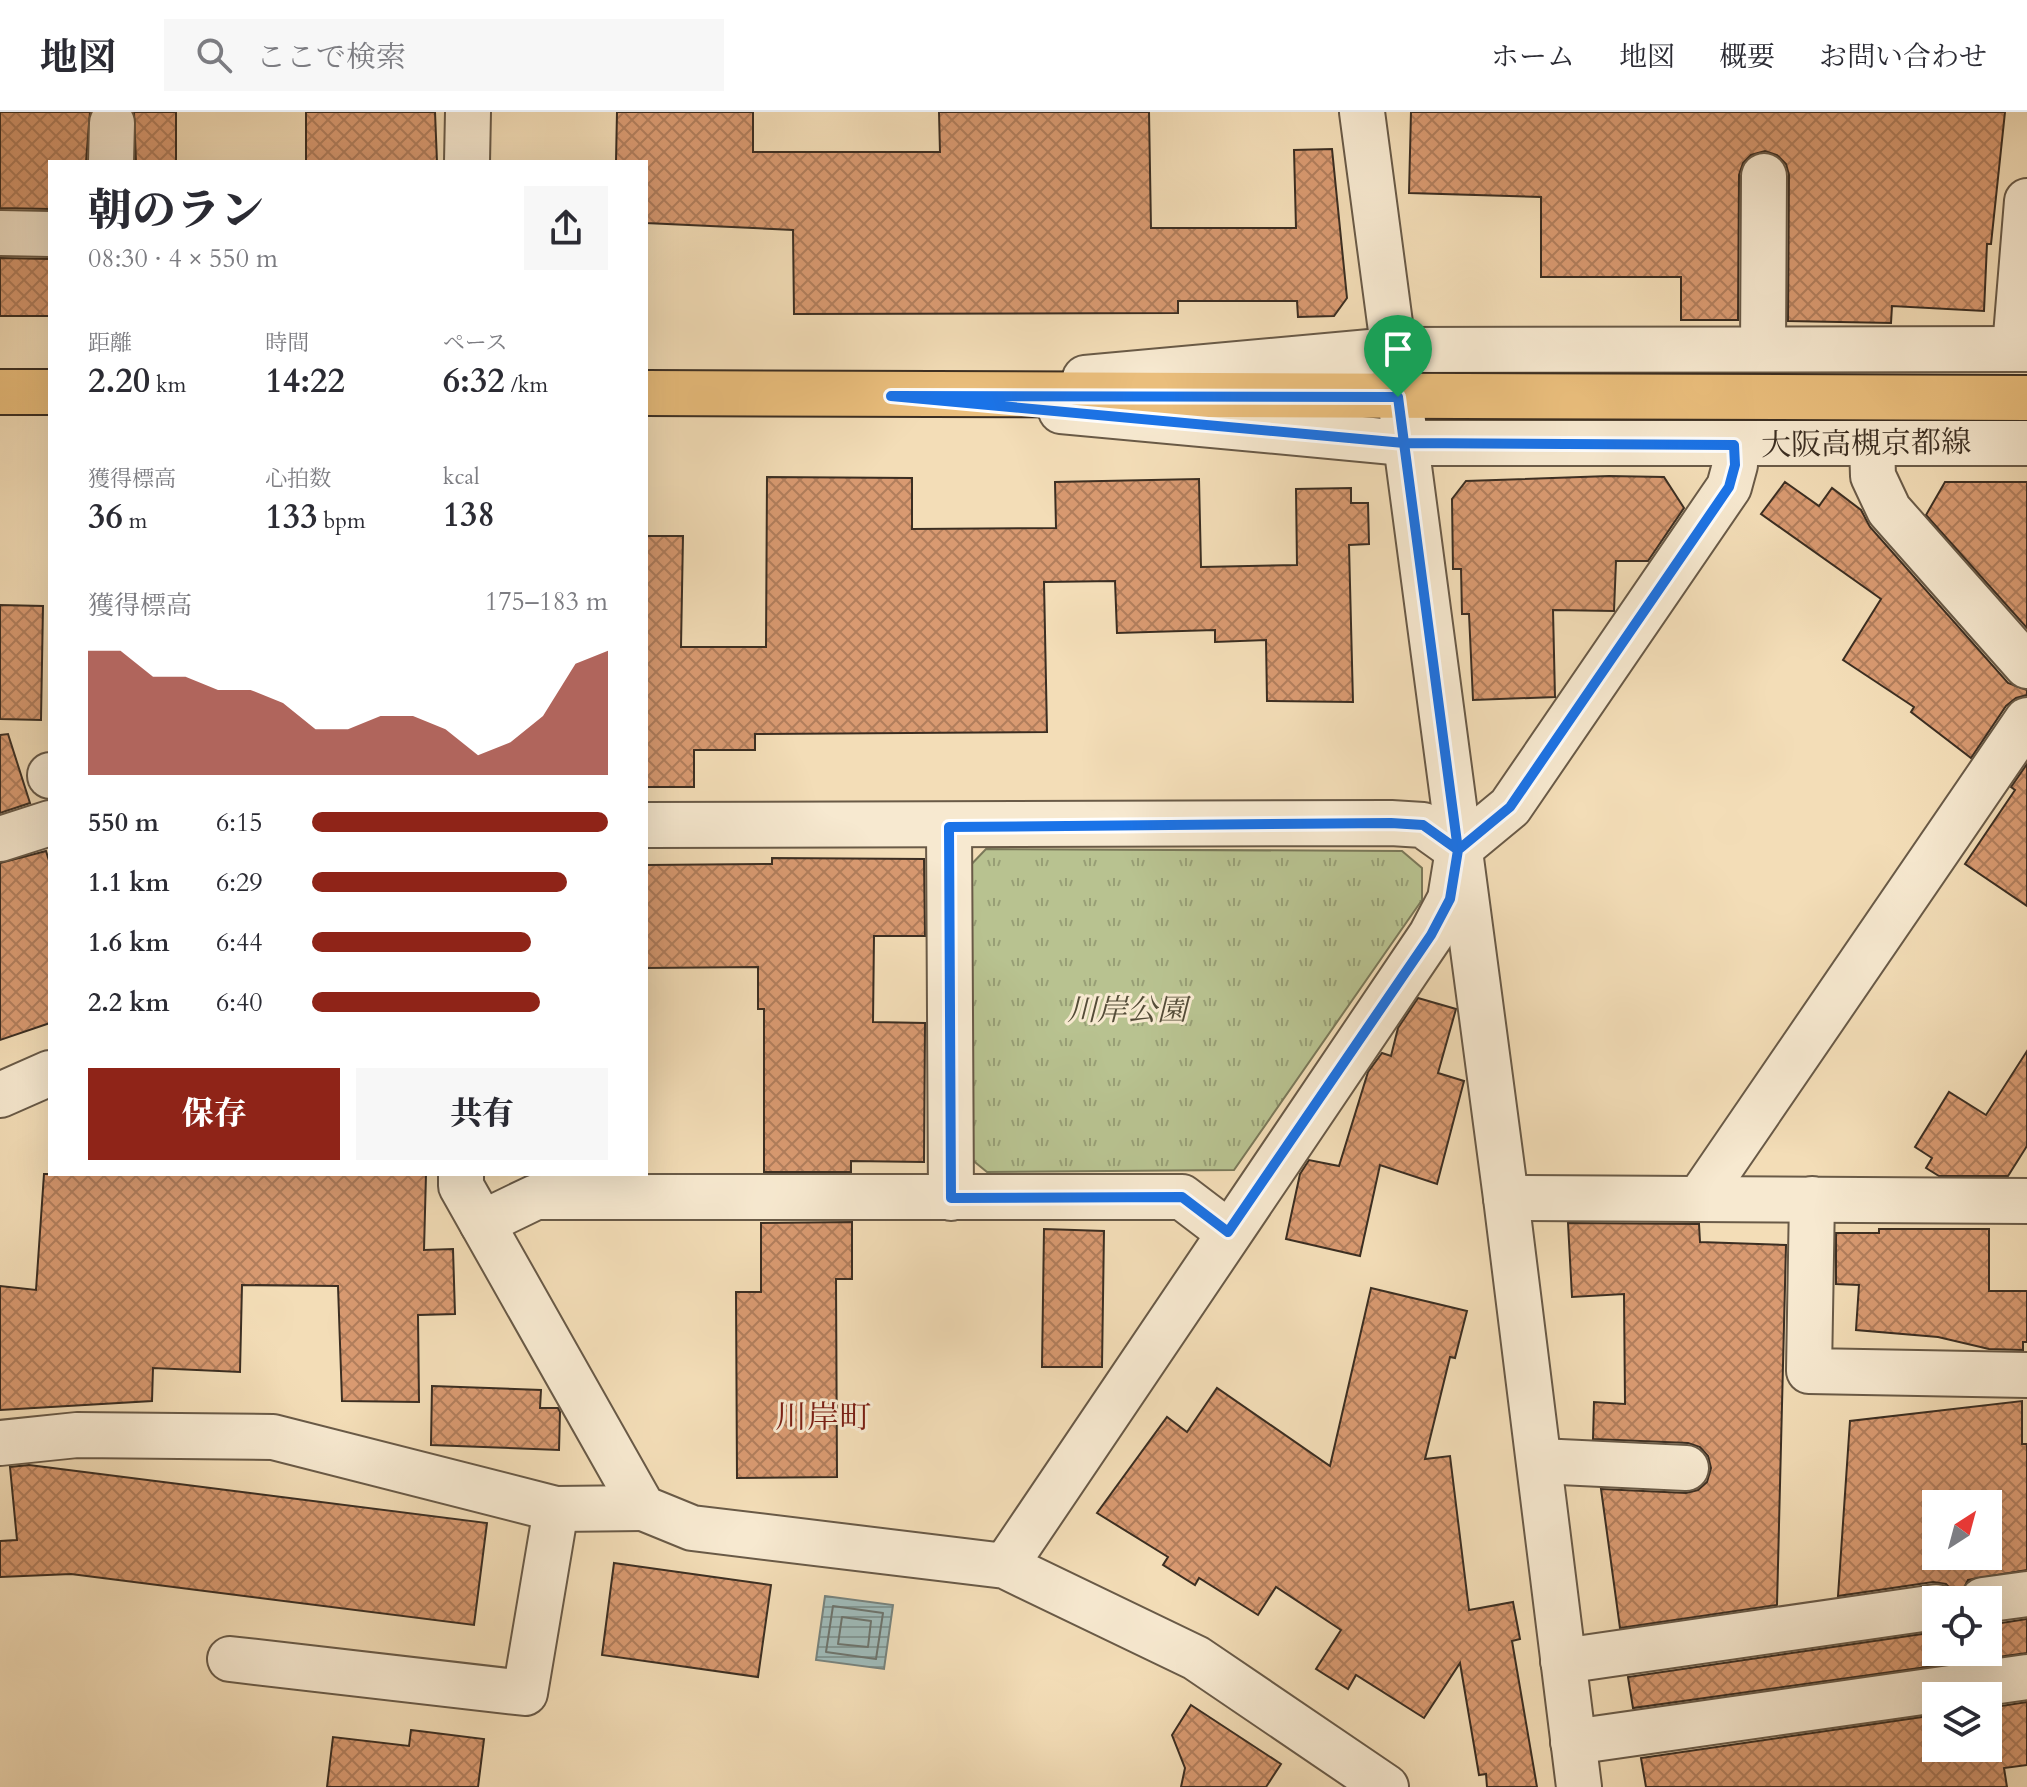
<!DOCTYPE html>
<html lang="ja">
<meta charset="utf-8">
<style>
:root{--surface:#fff;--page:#f7f7f7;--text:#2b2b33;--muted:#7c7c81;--line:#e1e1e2;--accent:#8f2418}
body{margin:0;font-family:Cardo,"Noto Serif JP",serif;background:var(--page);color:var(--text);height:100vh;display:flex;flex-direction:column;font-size:30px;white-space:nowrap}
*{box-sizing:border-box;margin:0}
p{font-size:26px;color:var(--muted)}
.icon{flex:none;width:44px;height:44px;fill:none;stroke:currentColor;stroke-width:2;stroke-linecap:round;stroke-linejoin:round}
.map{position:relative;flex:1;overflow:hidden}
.drawer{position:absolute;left:48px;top:48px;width:600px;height:1016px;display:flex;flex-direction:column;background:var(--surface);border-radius:0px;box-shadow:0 8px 32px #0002}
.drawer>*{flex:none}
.needle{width:52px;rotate:36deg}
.controls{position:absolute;left:1922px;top:1378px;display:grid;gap:16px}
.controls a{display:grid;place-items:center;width:80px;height:80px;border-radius:0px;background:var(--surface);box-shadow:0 8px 32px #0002;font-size:40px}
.pin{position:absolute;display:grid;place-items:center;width:68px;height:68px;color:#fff;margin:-82px -34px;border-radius:50% 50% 50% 0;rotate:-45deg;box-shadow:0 0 8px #0007}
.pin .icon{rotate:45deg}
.round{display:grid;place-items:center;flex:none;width:84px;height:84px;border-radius:0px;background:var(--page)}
.headline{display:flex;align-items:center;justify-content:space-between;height:136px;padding:0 40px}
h1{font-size:44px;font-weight:800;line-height:60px}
.metrics{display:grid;grid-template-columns:repeat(3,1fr);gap:12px;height:136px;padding:8px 40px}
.metrics div{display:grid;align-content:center}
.metrics b{font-size:34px;font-weight:800}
.metrics small{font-size:22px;font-weight:400}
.metrics p{font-size:22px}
.chart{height:224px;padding:16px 40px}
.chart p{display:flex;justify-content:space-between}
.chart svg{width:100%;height:144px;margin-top:8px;fill:var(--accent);opacity:.7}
.action{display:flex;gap:16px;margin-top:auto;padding:16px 40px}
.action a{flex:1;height:92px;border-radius:0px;background:var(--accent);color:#fff;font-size:32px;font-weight:800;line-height:92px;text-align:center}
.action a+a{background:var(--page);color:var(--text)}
ul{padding:0 40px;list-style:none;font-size:26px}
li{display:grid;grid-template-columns:128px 96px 1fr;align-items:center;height:60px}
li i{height:20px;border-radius:10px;background:var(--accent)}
header{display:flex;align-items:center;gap:48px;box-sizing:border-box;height:112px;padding:0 40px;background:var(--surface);border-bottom:2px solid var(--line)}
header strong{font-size:38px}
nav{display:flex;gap:44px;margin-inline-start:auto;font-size:28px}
.search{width:560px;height:72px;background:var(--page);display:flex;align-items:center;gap:20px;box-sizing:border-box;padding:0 28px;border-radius:0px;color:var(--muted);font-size:30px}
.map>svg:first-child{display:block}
.park{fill:url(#park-tufts);stroke:#7a7859;stroke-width:2}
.water{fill:url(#water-rules);stroke:#77827c;stroke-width:2}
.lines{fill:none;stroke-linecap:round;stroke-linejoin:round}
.shore{stroke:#6d746d;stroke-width:2}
.building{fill:url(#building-cross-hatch);stroke:#3b2e22;stroke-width:2;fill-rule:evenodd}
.minor-casing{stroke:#695a47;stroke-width:48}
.major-casing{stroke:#3b2e22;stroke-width:48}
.minor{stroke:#f7e9d0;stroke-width:44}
.major{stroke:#eabe7c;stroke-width:44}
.route-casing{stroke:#fff;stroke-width:16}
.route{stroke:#1a73e8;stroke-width:10}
.labels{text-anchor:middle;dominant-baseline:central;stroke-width:6;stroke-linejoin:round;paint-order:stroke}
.street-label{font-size:30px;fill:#3b2e22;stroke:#f7e9d0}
.park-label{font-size:30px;font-style:italic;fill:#544c38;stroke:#f7e9d0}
.neighbourhood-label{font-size:32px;fill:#7a1f14;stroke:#f7e9d0}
</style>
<header>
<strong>地図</strong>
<div class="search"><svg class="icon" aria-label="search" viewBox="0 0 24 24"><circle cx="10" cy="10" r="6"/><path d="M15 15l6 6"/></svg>ここで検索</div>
<nav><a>ホーム</a><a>地図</a><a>概要</a><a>お問い合わせ</a></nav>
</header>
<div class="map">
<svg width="2027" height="1675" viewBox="0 0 2027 1675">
<defs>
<pattern id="park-tufts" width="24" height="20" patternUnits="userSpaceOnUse" patternTransform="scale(2)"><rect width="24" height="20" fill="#b8c290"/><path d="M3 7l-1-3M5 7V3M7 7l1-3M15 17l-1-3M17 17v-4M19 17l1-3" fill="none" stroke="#979e75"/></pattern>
<pattern id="water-rules" width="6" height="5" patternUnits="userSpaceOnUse" patternTransform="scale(2)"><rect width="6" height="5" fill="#9fbab8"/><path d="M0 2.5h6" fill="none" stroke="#839895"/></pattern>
<pattern id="building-cross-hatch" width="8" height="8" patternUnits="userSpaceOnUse" patternTransform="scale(2)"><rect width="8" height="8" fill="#d99a71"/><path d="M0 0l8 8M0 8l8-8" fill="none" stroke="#b17e5c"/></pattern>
</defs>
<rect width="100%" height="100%" fill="#f3ddb7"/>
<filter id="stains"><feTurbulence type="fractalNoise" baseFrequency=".0025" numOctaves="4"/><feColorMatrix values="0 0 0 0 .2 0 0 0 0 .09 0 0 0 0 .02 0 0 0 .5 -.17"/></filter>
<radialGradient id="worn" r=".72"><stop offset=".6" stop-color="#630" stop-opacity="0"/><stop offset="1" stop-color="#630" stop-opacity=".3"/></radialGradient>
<!-- park -->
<polygon class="park" points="986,737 1402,739 1422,756 1422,788 1234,1058 987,1060 965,1042 965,759"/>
<!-- water -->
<polygon class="water" points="825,1484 893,1493 884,1557 816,1548"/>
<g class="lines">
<!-- shore -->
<g class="shore">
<polygon points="833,1494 883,1501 876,1547 826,1540"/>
<polygon points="842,1505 871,1509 868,1535 838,1532"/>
</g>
</g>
<!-- building -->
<g class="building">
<polygon points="0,0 90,0 86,50 50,50 50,97 0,96"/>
<polygon points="134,0 176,0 176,50 136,50"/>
<polygon points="306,0 435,0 437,50 306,50"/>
<polygon points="617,0 753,0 753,40 940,40 939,0 1149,0 1151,116 1296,116 1294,38 1332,37 1347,186 1334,204 1298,205 1297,189 1178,189 1178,201 794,202 793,118 646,111 646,50 616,50"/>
<polygon points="1411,0 2005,0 1991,132 1987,132 1984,199 1892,194 1891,211 1788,209 1789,63 1786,52 1777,43 1765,39 1751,43 1743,51 1739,63 1738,208 1681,208 1681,165 1541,165 1541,85 1409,81"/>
<polygon points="0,146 50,147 50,204 0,204"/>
<polygon points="1609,364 1664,365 1684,396 1648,449 1616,449 1614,499 1553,498 1555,585 1473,588 1469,502 1462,502 1461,457 1453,457 1452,387 1466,369"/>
<polygon points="767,365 912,366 912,417 1056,416 1055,370 1199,367 1201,455 1297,453 1296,377 1351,376 1351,391 1368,391 1369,432 1349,433 1353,590 1267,589 1266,528 1215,530 1215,518 1117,521 1115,469 1044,470 1047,620 755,622 755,638 694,638 694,675 646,675 646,424 683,424 681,535 766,535"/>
<polygon points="1785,370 1819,394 1832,376 1861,398 1870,415 2008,571 2027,578 2027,583 2016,586 2006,594 1971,646 1911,600 1914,595 1843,548 1881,487 1761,402"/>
<polygon points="1945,370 2027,370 2027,516 1926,403"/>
<polygon points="0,493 43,494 41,608 0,607"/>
<polygon points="8,622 30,691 0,701 0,623"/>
<polygon points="2027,652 2027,794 1965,752 2015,678 2011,675"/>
<polygon points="46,739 50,752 50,911 0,928 0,751"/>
<polygon points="772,746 924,747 925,824 874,824 873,910 925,911 924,1050 851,1049 851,1060 764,1060 764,897 758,897 758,855 646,856 646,753 772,752"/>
<polygon points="1418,886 1456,897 1438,961 1464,969 1437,1072 1380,1053 1360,1144 1286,1127 1300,1062 1309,1048 1339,1054 1368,960 1382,941 1391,944 1398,916"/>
<polygon points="2027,939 2027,1034 2008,1064 1939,1064 1926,1056 1932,1046 1915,1035 1949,980 1986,1003"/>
<polygon points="44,1062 426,1062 424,1138 453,1137 455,1202 418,1203 419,1290 342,1289 338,1174 242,1173 240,1260 153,1256 152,1289 0,1298 0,1174 36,1178"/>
<polygon points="852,1110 852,1167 836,1167 837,1365 737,1366 736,1180 761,1180 761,1111"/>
<polygon points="1568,1111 1699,1112 1700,1130 1786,1133 1777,1493 1620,1516 1601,1377 1686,1381 1698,1378 1707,1370 1711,1356 1708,1344 1700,1335 1688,1331 1593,1327 1594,1290 1625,1292 1624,1182 1572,1185"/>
<polygon points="1044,1117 1104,1119 1102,1255 1042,1255"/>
<polygon points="1879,1117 1989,1117 1989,1179 2027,1179 2027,1230 2023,1230 2023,1238 1989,1237 1938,1225 1856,1218 1859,1173 1836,1172 1836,1121 1879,1121"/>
<polygon points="1371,1176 1467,1199 1455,1246 1450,1245 1425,1347 1450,1344 1469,1498 1513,1490 1520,1527 1512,1529 1537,1675 1487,1675 1486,1662 1479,1663 1460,1551 1424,1606 1356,1563 1348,1577 1316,1557 1341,1518 1276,1475 1258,1503 1199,1466 1195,1473 1163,1453 1168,1445 1097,1401 1167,1305 1187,1320 1217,1276 1330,1354"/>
<polygon points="432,1274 541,1278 540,1296 558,1296 560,1300 559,1338 431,1333"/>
<path d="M2022 1289V1332H2027V1458L1968 1468 1959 1486 1946 1472 1933 1470 1838 1484 1850 1309ZM1936 1392H1988V1444H1936Z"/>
<polygon points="29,1353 487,1411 474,1513 71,1462 0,1465 0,1429 17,1428 10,1355"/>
<polygon points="614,1451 771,1473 758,1565 602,1543"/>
<polygon points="2027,1507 2027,1541 1633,1596 1628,1565 1936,1520 1936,1540 1988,1540 1988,1513"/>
<polygon points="2027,1590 2027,1653 2004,1656 2007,1675 1646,1675 1641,1646 1936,1603 1936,1636 1988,1636 1988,1596"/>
<polygon points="1191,1593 1281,1652 1266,1675 1181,1675 1185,1656 1172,1623"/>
<polygon points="411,1618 484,1627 478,1675 327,1675 333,1625 409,1634"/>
</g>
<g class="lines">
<defs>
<g id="minor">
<polyline points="1362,0 1506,1086 1579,1675"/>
<polyline points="111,50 112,11"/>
<polyline points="467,50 468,0"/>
<polyline points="1,121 50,122"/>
<polyline points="2015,236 2027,89"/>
<polyline points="1763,237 1764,64"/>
<polyline points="1085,266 1392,238 2027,237"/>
<polyline points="1061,299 1404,331 2027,331"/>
<polyline points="1872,331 1873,364 1889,398 2027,554"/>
<polyline points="50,663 50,664"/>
<polyline points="646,713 1391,711 1423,713 1458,738"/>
<polyline points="949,715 951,1086"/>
<polyline points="0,727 50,711"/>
<polyline points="0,983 50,961"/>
<polyline points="461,1062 461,1074 643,1396 692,1416 1005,1454 1196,1546 1386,1675"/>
<polyline points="1506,1086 2027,1089"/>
<polyline points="1699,1087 2027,608"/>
<polyline points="1812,1087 1809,1259 2027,1263"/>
<polyline points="482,1111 536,1085 1182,1085 1228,1120"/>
<polyline points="0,1331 77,1323 273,1325 556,1397 643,1396"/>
<polyline points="1539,1349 1686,1356"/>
<polyline points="1005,1454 1431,823 1450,787 1458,738 1510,695 1729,375 1735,353 1734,333"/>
<polyline points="1983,1488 2027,1482"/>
<polyline points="230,1547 525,1581 556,1397"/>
<polyline points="1563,1549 1936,1495"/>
<polyline points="1573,1630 2027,1565"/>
</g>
<g id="major">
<polyline points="0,280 50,280"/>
<polyline points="646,281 2027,286"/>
</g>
</defs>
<!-- minor casing -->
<use href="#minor" class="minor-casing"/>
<!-- major casing -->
<use href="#major" class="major-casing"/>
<!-- minor -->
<use href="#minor" class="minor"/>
<!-- major -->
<use href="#major" class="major"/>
</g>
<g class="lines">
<defs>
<polyline id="route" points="1398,285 891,284 1404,331 1458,738 1450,787 1431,823 1228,1120 1182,1085 951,1086 949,715 1391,711 1423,713 1458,738 1510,695 1729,375 1735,353 1734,333 1404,331 1398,285"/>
</defs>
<!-- route casing -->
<use href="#route" class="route-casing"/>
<!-- route -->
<use href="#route" class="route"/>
</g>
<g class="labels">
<!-- street labels -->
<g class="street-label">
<text transform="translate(1866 332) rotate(-1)">大阪高槻京都線</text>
</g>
<!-- park labels -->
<g class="park-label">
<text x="1127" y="898">川岸公園</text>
</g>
<!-- neighbourhood labels -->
<g class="neighbourhood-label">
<text x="823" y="1306">川岸町</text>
</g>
</g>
<rect width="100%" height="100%" filter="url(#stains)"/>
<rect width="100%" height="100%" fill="url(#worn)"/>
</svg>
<div class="controls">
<a><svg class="needle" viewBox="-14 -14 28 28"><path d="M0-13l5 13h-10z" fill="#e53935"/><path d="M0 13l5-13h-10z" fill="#7c7c81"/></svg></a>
<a><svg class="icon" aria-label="locate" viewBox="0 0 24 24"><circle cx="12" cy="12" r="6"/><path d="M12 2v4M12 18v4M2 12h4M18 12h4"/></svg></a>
<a><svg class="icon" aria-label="layers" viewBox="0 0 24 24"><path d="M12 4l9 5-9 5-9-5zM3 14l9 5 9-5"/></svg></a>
</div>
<div class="pin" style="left:1398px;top:285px;background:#1e9e55"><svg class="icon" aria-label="arrive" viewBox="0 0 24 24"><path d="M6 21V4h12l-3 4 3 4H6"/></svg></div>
<section class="drawer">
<div class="headline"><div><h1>朝のラン</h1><p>08:30 · 4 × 550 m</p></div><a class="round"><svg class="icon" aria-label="share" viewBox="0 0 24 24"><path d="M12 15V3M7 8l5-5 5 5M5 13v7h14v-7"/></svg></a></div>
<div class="metrics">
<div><p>距離</p><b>2.20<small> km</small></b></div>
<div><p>時間</p><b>14:22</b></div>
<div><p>ペース</p><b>6:32<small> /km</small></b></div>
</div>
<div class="metrics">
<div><p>獲得標高</p><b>36<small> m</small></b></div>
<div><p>心拍数</p><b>133<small> bpm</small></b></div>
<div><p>kcal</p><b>138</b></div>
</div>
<div class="chart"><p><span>獲得標高</span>175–183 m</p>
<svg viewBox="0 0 160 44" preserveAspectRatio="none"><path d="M0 44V6L10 6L20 14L30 14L40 18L50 18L60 22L70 30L80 30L90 26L100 26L110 30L120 38L130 34L140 26L150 10L160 6V44z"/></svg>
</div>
<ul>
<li><b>550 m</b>6:15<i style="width:100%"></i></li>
<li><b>1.1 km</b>6:29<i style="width:86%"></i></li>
<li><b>1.6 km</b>6:44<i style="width:74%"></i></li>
<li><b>2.2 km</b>6:40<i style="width:77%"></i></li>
</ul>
<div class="action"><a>保存</a><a>共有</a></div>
</section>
</div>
